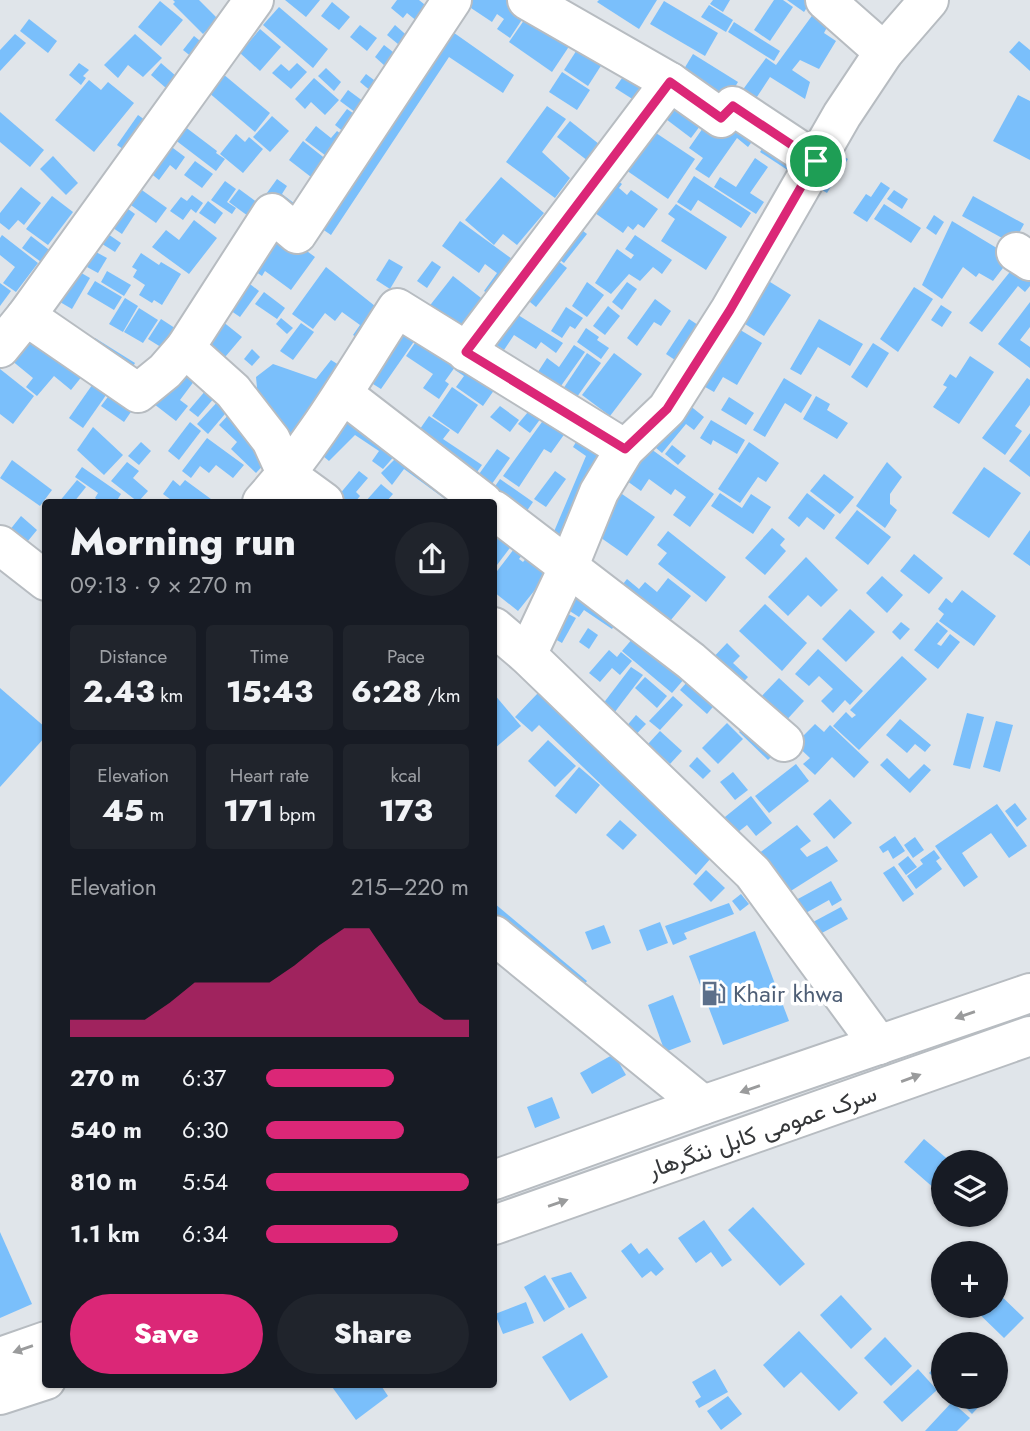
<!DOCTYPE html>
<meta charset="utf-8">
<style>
:root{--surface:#171b24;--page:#20242c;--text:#f1f3f6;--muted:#9ea1a6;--accent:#db2777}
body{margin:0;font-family:Jost,Vazirmatn,sans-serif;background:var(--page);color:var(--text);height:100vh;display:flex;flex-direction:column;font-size:26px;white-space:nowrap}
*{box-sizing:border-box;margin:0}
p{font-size:23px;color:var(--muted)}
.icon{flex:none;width:38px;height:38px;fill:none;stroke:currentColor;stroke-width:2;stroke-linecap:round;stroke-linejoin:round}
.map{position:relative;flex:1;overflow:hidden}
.panel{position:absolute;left:42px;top:499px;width:455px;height:889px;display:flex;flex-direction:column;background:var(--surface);border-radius:7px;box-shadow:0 2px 5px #0004}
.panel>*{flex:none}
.fabs{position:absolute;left:931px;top:1150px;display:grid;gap:14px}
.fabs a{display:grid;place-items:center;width:77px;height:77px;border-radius:50%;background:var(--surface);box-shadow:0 2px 5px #0004;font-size:35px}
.pin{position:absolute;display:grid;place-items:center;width:60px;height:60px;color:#fff;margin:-30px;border:4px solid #fff;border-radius:50%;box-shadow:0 2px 7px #0007}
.round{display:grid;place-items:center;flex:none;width:74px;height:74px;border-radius:37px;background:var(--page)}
.headline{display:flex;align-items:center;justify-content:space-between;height:119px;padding:0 28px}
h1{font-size:38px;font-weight:800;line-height:52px}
.stats{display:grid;grid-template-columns:repeat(3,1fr);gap:10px;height:119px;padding:7px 28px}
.stats div{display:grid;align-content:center;border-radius:7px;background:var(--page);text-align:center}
.stats b{font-size:30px;font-weight:800}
.stats small{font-size:19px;font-weight:400}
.stats p{font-size:19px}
.chart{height:196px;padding:14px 28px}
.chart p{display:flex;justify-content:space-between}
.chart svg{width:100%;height:126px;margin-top:7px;fill:var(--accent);opacity:.7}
.action{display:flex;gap:14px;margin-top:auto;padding:14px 28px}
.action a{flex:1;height:80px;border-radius:42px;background:var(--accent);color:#fff;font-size:28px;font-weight:800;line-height:80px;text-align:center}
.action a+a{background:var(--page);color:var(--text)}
ul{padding:0 28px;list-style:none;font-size:23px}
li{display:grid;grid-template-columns:112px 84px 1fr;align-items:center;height:52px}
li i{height:18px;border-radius:9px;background:var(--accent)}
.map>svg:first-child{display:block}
.building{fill:#7abffb}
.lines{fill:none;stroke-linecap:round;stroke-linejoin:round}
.minor-casing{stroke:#b7bcc1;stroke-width:42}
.highway-casing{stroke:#b7bcc1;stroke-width:42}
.minor{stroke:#fff;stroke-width:38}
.highway{stroke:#fff;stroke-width:38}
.oneway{fill:#9a9b9c}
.route-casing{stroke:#fff;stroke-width:14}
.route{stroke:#db2777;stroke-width:9}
.labels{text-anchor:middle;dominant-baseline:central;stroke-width:7;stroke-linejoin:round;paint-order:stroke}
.service-label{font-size:24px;fill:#4e5e75;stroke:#fff;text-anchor:start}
.street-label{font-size:24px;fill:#353739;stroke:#fff}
</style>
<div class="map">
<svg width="1030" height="1431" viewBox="0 0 1030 1431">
<rect width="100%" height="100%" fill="#e0e5ea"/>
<!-- building -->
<g class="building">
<polygon points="173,0 199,0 218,19 203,34 173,4 175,2"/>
<polygon points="285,0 320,0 306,17"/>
<polygon points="397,0 419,0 435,13 424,27 407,13 403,18 391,8"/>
<polygon points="458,0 510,0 527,12 510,38 497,29 504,19 497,14 492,22 471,8 461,23 448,15"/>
<polygon points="599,0 657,0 639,29 597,2"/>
<polygon points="713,0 730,0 723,12 710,4"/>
<polygon points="774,0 783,0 793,7 770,41 754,30"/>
<polygon points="787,0 812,0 804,12"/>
<polygon points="160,1 183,20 161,46 138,27"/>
<polygon points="664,1 718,33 705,56 650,24"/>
<polygon points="332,2 350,17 339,30 321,16"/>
<polygon points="822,2 834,14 824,33 836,41 819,69 800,60 792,70 810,82 805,99 770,77 751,106 736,99 766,58 776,65"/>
<polygon points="709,5 733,20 726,32 701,17"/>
<polygon points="279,7 328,49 313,68 263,25"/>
<polygon points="529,13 572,42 552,72 509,42"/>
<polygon points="29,19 57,41 48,53 20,31"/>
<polygon points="734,22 780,51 774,61 728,32"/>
<polygon points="440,23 514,75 503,93 449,57 331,235 309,220"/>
<polygon points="360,25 377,38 367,51 350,37"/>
<polygon points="395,25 412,40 404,49 387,35"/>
<polygon points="260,29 281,47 260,71 240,53"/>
<polygon points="15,34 26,43 0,71 0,50"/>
<polygon points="135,34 162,58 143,77 128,65 118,78 104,65"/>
<polygon points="194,36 204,44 193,58 183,50"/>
<polygon points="1019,41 1030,50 1030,71 1009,52"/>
<polygon points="384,45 406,62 378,97 360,82 366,74 374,80 385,66 375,57"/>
<polygon points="580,45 604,61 588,86 564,70"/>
<polygon points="693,54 738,82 726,102 681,74"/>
<polygon points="79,63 89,70 83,76 86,78 81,85 69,75"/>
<polygon points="161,63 184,83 174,95 151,75"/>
<polygon points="297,63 307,72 291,89 272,73 281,64 289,71"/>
<polygon points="326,68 341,82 334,91 318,76"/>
<polygon points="627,71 657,91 634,100 615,88"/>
<polygon points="562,72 590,90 577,110 549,92"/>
<polygon points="223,74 270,113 255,132 208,92"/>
<polygon points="314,78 339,100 325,115 311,102 305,109 295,99"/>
<polygon points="89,80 101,90 108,82 134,103 94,152 55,120"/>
<polygon points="672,87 709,114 691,138 654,110"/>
<polygon points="348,90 375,110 367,121 340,101"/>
<polygon points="1018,95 1030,101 1030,160 993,141"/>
<polygon points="547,106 566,119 542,152 570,178 555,198 506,162"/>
<polygon points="347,109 363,120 350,137 335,125"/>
<polygon points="0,112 44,150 30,167 0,142"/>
<polygon points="138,115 155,127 133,156 117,145"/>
<polygon points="712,115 759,132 748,147 737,138 709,178 695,169 703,158 689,148"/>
<polygon points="272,116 289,131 270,152 253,137"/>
<polygon points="570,121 609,152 597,168 557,137"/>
<polygon points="184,126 217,151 216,153 225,159 216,171 174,139"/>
<polygon points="316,126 331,138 337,131 354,144 338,165 305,140"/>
<polygon points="650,129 695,159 668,199 623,168"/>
<polygon points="236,134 245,142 249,137 263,149 243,173 220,154"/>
<polygon points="770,137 805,161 795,175 760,152"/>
<polygon points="303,141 337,168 317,195 305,186 311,177 289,160"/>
<polygon points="169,145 185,157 176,170 170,165 159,180 149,172"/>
<polygon points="837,153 848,159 827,193 817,187"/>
<polygon points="53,156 78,183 66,195 40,169"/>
<polygon points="755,158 768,167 750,193 764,202 756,214 714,187 720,177 736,187"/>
<polygon points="195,161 213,174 202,188 184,175"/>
<polygon points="611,176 622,184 619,188 627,195 631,190 658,209 644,228 638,224 633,230 628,226 623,233 588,208"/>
<polygon points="694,176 751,213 741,228 698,200 691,211 677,202"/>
<polygon points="501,177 544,213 517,245 503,234 494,245 465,220"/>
<polygon points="277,179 287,186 282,194 307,213 251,215"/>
<polygon points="225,181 236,189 227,202 236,208 232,214 211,200"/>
<polygon points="881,182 890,188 867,222 853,213 866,194 871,197"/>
<polygon points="21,187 41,203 24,225 18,220 9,230 0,223 0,213"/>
<polygon points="139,188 167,208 156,223 128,203"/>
<polygon points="239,189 258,203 248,216 229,202"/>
<polygon points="894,190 908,199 902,209 887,199"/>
<polygon points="192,195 203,203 196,213 191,209 183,220 170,211 181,197 187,201"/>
<polygon points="52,196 73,212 48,245 26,229"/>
<polygon points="973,196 1024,224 1013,244 962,216"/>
<polygon points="208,201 223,213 215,224 199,213"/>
<polygon points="676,204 727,237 706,270 661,241 675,219 668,214"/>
<polygon points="884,204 921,228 911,243 874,219"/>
<polygon points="124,206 135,214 122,234 110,226"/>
<polygon points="934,215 944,222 936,235 926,228"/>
<polygon points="194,220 217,238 189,274 152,247 166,230 179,240"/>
<polygon points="460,221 523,267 498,301 484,291 497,273 485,264 479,273 442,246"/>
<polygon points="952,221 1015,259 1006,264 993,281 979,273 976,277 963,267 942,299 922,285"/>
<polygon points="574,224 587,234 564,263 551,253"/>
<polygon points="274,227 315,257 291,290 265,271 262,276 246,265"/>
<polygon points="105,232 121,243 115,252 99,242"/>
<polygon points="2,235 38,263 16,292 3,283 15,267 0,255 0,238"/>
<polygon points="635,235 672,260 662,274 653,267 640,281 629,274 611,294 595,283 617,249 631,259 634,255 625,249"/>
<polygon points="31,236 61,259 52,270 22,248"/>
<polygon points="96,252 107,258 98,273 87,267"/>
<polygon points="141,253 159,265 161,262 181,274 162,305 154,300 152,303 139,295 145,285 133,277 137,270 132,267"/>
<polygon points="548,253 567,268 536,307 518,292"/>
<polygon points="389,259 403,267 390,289 376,280"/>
<polygon points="432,261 441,267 427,288 417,281"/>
<polygon points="1017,263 1030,273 1030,286 1025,292 1018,286 982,332 969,323"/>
<polygon points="326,267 385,314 364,342 353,335 360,325 342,312 335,321 325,313 313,329 292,314"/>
<polygon points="78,271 90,278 72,309 60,302"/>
<polygon points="107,271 131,285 124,296 101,282"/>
<polygon points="453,276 490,305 460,342 424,313"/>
<polygon points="241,277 259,291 240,317 221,304"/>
<polygon points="762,277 791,295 764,336 737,319"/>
<polygon points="95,281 122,297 114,310 87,294"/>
<polygon points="587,282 604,295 587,317 572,306"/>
<polygon points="627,282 637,289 622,310 612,302"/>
<polygon points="0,283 11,291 0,306"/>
<polygon points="914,287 933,299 898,352 880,339"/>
<polygon points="264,292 285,308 277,319 255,304"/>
<polygon points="125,298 138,306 123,332 109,324"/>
<polygon points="655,299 671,311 661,326 654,322 637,346 627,338"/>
<polygon points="1030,302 1030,327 1020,340 1030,347 1030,368 998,344"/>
<polygon points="941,305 952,312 942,327 931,320"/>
<polygon points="608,306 620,316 605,335 593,326"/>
<polygon points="566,307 583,318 575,329 570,326 562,338 551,331"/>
<polygon points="139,308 158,320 143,343 124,332"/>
<polygon points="507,308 563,343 556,353 541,342 536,349 514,335 504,350 487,339"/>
<polygon points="217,317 242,337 220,363 195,343"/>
<polygon points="281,318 293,328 287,334 276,324"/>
<polygon points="161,319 184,334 172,354 148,339"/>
<polygon points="689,319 710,333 687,368 666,354"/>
<polygon points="819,319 863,344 850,366 818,347 801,375 790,369"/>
<polygon points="301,323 314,332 293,360 280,351"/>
<polygon points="732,325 762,343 737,385 723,377 714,392 698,383"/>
<polygon points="393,326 415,340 381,389 373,384 363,399"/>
<polygon points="27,328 83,375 71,390 54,376 37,396 26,387 33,378 5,355"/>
<polygon points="586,328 599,337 597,340 609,348 601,359 577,342"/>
<polygon points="95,338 135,363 128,375 88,349"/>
<polygon points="417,340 455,367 445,381 449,384 439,399 423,388 433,374 406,356"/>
<polygon points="873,343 889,353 867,388 851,377"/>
<polygon points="574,345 585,352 556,393 534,378 547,358 559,367"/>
<polygon points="252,349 260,357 252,366 244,359"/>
<polygon points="587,353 601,363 572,404 559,395"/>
<polygon points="614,353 642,374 610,416 582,395"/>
<polygon points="970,356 994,372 959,424 933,407 947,387 943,385 950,374 956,378"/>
<polygon points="331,360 350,372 314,427 278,436 258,399 256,377 273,364 316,379"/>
<polygon points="461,362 497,386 483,406 456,387 464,376 455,370"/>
<polygon points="0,369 34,396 13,424 0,414"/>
<polygon points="181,370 195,380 180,400 188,406 176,421 154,404"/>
<polygon points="97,378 111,388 83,428 69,418"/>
<polygon points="784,378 812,395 801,413 785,403 765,437 753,430"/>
<polygon points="1027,378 1030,380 1030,405 1015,426 1022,431 1005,455 982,438"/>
<polygon points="452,387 478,405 458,434 432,416"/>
<polygon points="113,390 135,406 124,422 101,406"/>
<polygon points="206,390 215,397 198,417 189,410"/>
<polygon points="816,396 830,404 827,410 848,423 837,439 803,419"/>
<polygon points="729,397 754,413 746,425 721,410"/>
<polygon points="220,399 230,408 208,434 197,424"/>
<polygon points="683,400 704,417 694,430 686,424 662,453 649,442"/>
<polygon points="500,406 519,420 510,432 490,417"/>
<polygon points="533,406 544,414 530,433 518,424"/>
<polygon points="232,411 270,458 256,473 231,449 237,442 219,425"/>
<polygon points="349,411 403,446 383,469 372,461 379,451 355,435 329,461 317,451"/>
<polygon points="547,415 568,429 551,453 544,449 519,487 503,476"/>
<polygon points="429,416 450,430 443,439 482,465 472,479 413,439"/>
<polygon points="711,420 745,440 737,454 713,440 711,445 700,438"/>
<polygon points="190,422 201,431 179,460 168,451"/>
<polygon points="93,427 123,455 104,475 77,450"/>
<polygon points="1030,433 1030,477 1009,461"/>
<polygon points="581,434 609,449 563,551 550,541 586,456 573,447"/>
<polygon points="207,438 244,465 233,478 216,465 209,473 200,466 191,478 182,471"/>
<polygon points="141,442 151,451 139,465 128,456"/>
<polygon points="749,442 779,463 766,482 758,477 740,503 718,489"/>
<polygon points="644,444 714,494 690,527 673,515 686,497 675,489 671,495 649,479 641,491 620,476"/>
<polygon points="672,445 686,456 678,465 665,454"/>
<polygon points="406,448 460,487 449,502 404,469 392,485 381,473"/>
<polygon points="497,449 510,458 487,491 474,481"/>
<polygon points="12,460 52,490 40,506 0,478"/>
<polygon points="127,462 139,471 133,478 148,491 138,502 111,481"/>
<polygon points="887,462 902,477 890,494 890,504 897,510 885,528 856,506"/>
<polygon points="82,467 121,494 116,502 100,502 95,498 98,493 75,477"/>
<polygon points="984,467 1021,493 989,538 952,513"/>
<polygon points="359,471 368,478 356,492 360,496 355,502 333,502"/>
<polygon points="555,471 566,479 546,507 534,499"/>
<polygon points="824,474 854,497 840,514 810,491"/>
<polygon points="500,479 533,502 522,518 489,495"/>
<polygon points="77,480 86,487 74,502 59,502"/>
<polygon points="173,480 180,486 185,480 215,502 187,502 183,499 181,502 174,502 163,494"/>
<polygon points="381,484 393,494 386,502 365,502"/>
<polygon points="612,487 655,517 627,556 594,533"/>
<polygon points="720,493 742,508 751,494 771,507 753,534 711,506"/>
<polygon points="807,493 835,515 824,530 807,517 799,527 788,518"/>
<polygon points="857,510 891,537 868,565 835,538"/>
<polygon points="21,516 37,530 18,553 0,530 3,526 9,531"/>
<polygon points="772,528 785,539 780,545 786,551 765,575 745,558"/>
<polygon points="1030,530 1030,566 1013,554"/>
<polygon points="494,531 519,536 497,565 494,563"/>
<polygon points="668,531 726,577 706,602 658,564 667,553 657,545"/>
<polygon points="514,549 522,555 519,559 523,562 530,554 551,570 518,611 494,592 494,575"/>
<polygon points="914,554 943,578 929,594 900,571"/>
<polygon points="806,557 838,590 821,607 808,595 788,616 768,597"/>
<polygon points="882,576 903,595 887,613 866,593"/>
<polygon points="668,578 691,596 670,621 659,611 650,622 615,594 627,579 639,589 645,582 657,592"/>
<polygon points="572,590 623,612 612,629 584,610 579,617 562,606"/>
<polygon points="962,590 996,616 974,646 939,621 944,614 938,609 946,598 952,603"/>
<polygon points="765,604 807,643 782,671 739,631"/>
<polygon points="850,609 875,632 846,662 822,639"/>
<polygon points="560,610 576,618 562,643 546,634"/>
<polygon points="901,622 910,629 900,640 892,632"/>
<polygon points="937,622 948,631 937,644 941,646 950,634 960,642 938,669 914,650"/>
<polygon points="588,628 598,635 589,649 579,642"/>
<polygon points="633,638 692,670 672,693 622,651"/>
<polygon points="727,643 740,656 733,663 748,677 736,690 707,664"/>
<polygon points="818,649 863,691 850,705 845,700 833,713 821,701 833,689 819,676 809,686 795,674"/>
<polygon points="609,650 617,657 621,652 632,661 620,675 612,668 600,682 589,673"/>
<polygon points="902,656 927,679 859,750 833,726 846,712 852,718 856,715 850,710"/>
<polygon points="631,667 643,675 608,721 596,713"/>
<polygon points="695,673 722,696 707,714 680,690"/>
<polygon points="645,677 667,696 657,708 635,688"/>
<polygon points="779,678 804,701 783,724 758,700"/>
<polygon points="0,688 46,728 46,736 0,787"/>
<polygon points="538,693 711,858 696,875 539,725 532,732 515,717"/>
<polygon points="494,694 521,726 494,749"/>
<polygon points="673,696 683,705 660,730 649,721"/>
<polygon points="967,713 984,717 970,769 953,765"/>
<polygon points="636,715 646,724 628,743 619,735"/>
<polygon points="900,719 931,745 925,752 915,744 907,753 886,735"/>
<polygon points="751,720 780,749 768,760 739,732"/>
<polygon points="996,721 1013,725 1000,772 983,767"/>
<polygon points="727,723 743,739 718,764 702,748"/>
<polygon points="815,724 824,732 830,725 869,762 854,778 832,757 815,775 803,764 810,758 792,741 800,739"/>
<polygon points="660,731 682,751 670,764 648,744"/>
<polygon points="548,740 576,766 555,787 528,761"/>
<polygon points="697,757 711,771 703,779 689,766"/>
<polygon points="887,758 909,779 924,764 931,770 910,793 880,765"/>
<polygon points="796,764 809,781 769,813 755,796"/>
<polygon points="579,767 600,785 576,814 555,796"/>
<polygon points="733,772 748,790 735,800 720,782"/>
<polygon points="751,796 772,823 756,836 747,825 728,840 715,825"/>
<polygon points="830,799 852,823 834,839 813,814"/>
<polygon points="1015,803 1027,819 1017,827 1005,811"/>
<polygon points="997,804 1027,846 1009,858 991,833 962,853 978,877 964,887 935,846"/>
<polygon points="620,820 637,835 623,850 606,835"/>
<polygon points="797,825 811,841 800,849 807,857 827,846 838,861 786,894 750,860"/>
<polygon points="895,836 905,851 893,859 888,850 883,853 879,847"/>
<polygon points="915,837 924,850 913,858 904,845"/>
<polygon points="934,850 940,858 936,861 942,869 916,889 907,876 923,864 920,860"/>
<polygon points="908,856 917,867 906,875 898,864"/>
<polygon points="894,866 914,894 903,902 883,873"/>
<polygon points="706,870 725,888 711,902 693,884"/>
<polygon points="831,881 842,900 832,906 829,900 804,914 796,900"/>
<polygon points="741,894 749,904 740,911 732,901"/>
<polygon points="494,903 587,981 578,993 494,924"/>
<polygon points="729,903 734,914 684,933 687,939 673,945 665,926"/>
<polygon points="841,907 848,919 807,941 800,929"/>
<polygon points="660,922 668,943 647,951 639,930"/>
<polygon points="604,925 611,943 592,950 585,932"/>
<polygon points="755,931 789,1021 723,1045 689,956"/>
<polygon points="673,995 691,1042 665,1052 648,1005"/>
<polygon points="614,1054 626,1075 592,1094 580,1073"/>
<polygon points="552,1097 560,1118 535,1128 527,1107"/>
<polygon points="924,1139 951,1162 943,1162 943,1196 904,1162"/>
<polygon points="753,1207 805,1264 780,1286 728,1230"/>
<polygon points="704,1220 732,1260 722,1267 711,1252 696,1263 678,1238"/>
<polygon points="0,1232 32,1304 0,1318"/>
<polygon points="631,1243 639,1254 647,1248 664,1269 656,1276 651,1271 642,1278 621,1251"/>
<polygon points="571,1272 587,1298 569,1308 551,1278"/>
<polygon points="545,1275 565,1309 544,1322 524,1287"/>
<polygon points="996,1291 1024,1318 1004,1338 971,1306 996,1306"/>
<polygon points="841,1295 872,1329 851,1349 820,1315"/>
<polygon points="526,1302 534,1323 503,1334 495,1314"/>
<polygon points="799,1331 858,1393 839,1411 801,1372 784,1388 763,1365"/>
<polygon points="582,1333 608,1377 570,1401 542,1357"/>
<polygon points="885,1337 912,1366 891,1386 864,1358"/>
<polygon points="943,1358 943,1386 929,1373"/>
<polygon points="715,1369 728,1392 699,1408 695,1401 701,1397 692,1382"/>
<polygon points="918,1369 937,1390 902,1422 883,1402"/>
<polygon points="330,1384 380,1384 388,1396 356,1420"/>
<polygon points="728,1396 742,1414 721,1430 707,1411"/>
<polygon points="954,1396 989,1396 972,1414"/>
<polygon points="952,1402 970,1418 957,1431 925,1431"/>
</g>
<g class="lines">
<defs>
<g id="minor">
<polyline points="527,0 670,82 721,118 733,106 816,161"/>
<polyline points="825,0 884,52"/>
<polyline points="1016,252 1030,261"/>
<polyline points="26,316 138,393 165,371 185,348 272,213 297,234 452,0"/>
<polyline points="0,348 26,316 254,0"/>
<polyline points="185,348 233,391 271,440 287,475 324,502"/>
<polyline points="466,352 670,82"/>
<polyline points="343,394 483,502"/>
<path d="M262 502C315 443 354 374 397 308L625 449"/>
<polyline points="494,510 691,661 784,742"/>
<polyline points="0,545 46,581"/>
<polyline points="494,627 527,655 753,873 879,1045"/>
<polyline points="527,655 568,568 599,492 625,449 667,409 730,310 842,115 884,52 929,0"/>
<polyline points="494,935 703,1105"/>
</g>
<g id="highway">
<polyline points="494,1180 703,1105 1030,993"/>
<polyline points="494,1225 1030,1036"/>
<polyline points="0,1357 46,1341"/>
<polyline points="0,1395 46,1380"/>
</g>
</defs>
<!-- minor casing -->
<use href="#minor" class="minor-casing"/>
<!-- highway casing -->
<use href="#highway" class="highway-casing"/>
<!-- minor -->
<use href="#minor" class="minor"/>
<!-- highway -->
<use href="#highway" class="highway"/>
</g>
<!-- one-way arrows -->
<defs><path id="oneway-solid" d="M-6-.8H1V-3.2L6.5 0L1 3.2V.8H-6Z" transform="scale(1.75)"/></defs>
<g class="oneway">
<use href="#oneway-solid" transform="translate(965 1015) rotate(161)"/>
<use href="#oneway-solid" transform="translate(911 1078) rotate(-20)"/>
<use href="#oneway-solid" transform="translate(750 1089) rotate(161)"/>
<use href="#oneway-solid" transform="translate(558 1203) rotate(-19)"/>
<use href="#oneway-solid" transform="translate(23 1349) rotate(161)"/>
</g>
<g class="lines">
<defs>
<polygon id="route" points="670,82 721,118 733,106 816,161 730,310 667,409 625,449 466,352"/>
</defs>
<!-- route casing -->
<use href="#route" class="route-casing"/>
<!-- route -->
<use href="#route" class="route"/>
</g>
<!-- icons -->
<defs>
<symbol id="fuel-bare" viewBox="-9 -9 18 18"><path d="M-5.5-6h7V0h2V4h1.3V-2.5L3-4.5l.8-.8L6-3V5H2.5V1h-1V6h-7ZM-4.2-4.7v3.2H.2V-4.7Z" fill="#5c6f8a" stroke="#fff" stroke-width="2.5" paint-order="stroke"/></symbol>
</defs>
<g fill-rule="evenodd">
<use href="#fuel-bare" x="696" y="976" width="35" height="35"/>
</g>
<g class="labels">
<!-- service labels -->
<g class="service-label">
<text x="733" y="993">Khair khwa</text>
</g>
<!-- street labels -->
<g class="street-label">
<text transform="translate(762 1131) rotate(-19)">سرک عمومی کابل ننگرهار</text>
</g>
</g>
</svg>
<div class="fabs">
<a><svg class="icon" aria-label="layers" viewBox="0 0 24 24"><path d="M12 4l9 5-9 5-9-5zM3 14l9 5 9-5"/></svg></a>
<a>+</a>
<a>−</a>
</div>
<div class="pin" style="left:816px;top:161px;background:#1e9e55"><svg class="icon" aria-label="arrive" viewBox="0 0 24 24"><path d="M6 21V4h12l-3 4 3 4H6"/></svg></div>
<section class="panel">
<div class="headline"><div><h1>Morning run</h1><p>09:13 · 9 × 270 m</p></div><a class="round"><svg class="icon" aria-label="share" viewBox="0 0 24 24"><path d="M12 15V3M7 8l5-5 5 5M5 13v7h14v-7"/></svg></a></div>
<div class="stats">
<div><p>Distance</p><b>2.43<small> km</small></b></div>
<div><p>Time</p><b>15:43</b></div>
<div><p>Pace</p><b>6:28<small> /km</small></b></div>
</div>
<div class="stats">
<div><p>Elevation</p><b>45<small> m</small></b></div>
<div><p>Heart rate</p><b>171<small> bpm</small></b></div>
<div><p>kcal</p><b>173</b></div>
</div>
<div class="chart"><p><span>Elevation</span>215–220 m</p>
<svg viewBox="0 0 160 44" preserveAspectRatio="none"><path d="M0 44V38L10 38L20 38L30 38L40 32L50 25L60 25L70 25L80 25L90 19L100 12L110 6L120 6L130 19L140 32L150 38L160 38V44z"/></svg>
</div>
<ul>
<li><b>270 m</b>6:37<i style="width:63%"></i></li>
<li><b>540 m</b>6:30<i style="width:68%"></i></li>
<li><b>810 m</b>5:54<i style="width:100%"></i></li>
<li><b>1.1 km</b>6:34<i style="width:65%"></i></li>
</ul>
<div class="action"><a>Save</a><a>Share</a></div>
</section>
</div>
